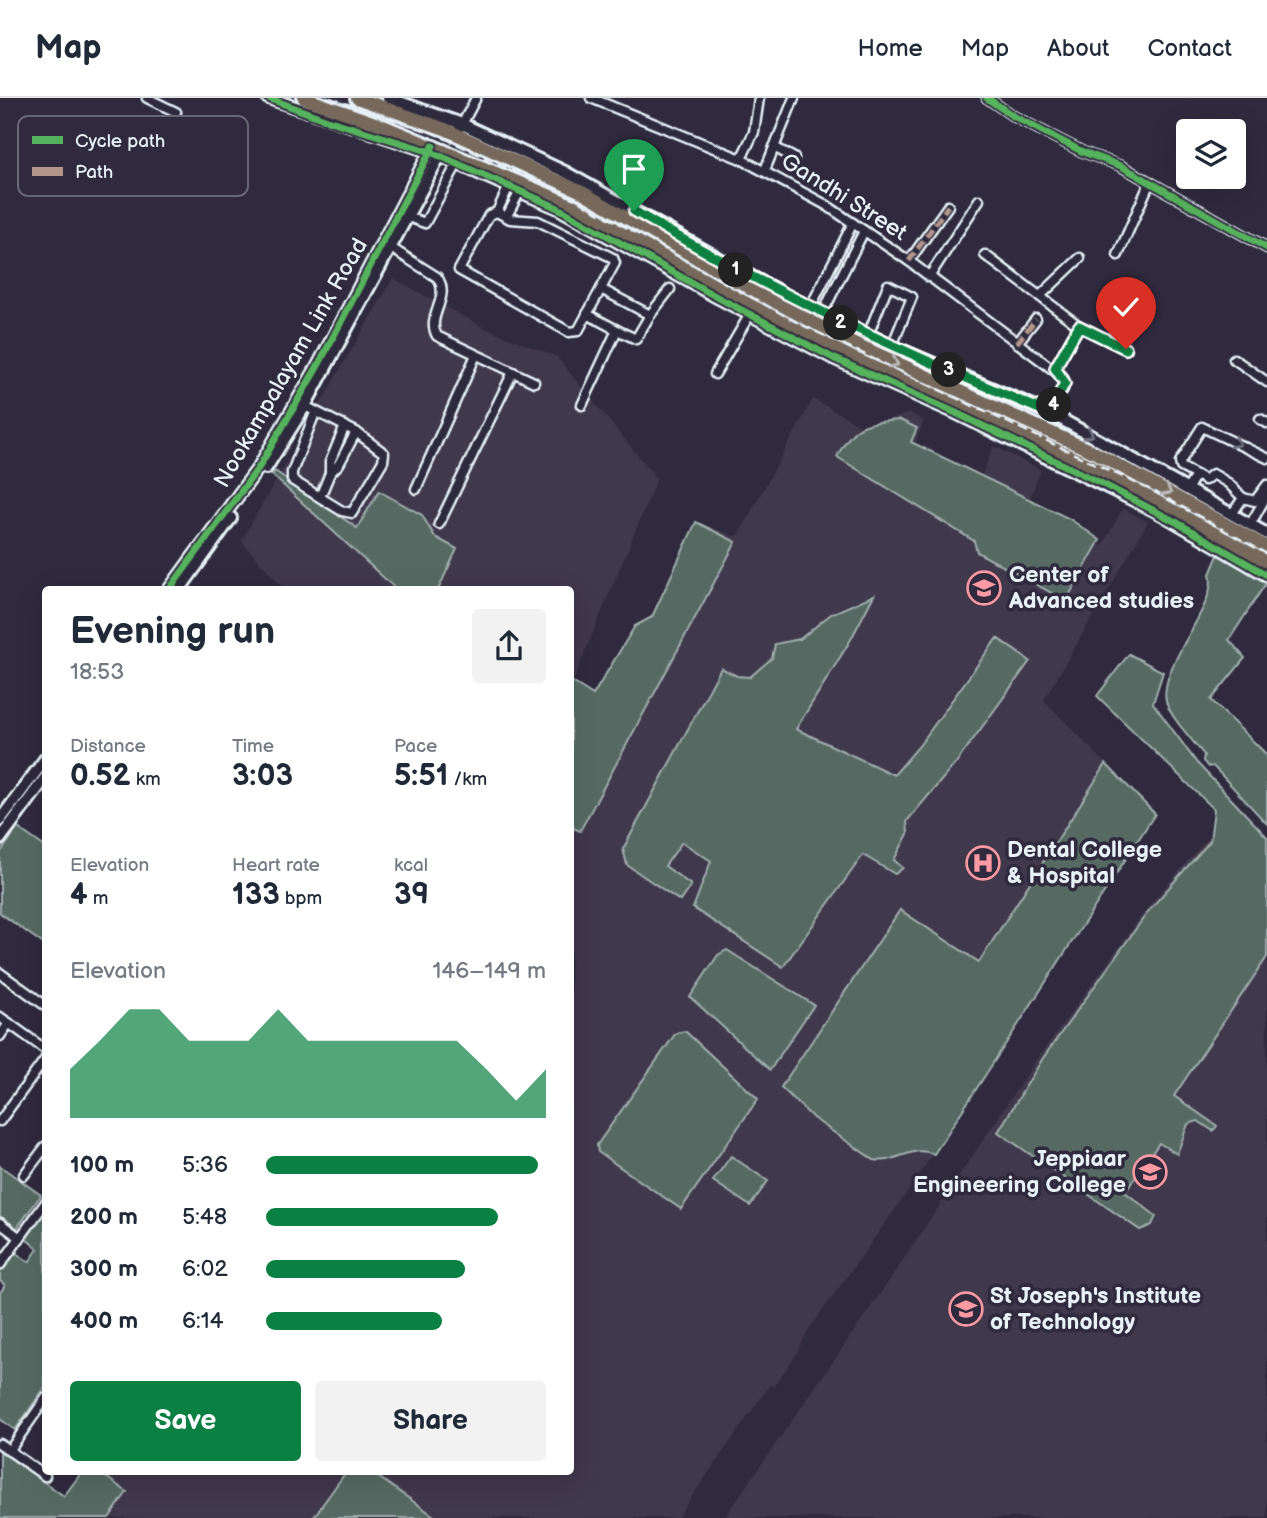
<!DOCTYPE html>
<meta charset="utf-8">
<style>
:root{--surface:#fff;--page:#f2f2f3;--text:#1f2937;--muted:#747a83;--line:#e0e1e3;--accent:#0b8043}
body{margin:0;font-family:"Balsamiq Sans",sans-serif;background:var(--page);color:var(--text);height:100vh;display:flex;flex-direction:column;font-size:26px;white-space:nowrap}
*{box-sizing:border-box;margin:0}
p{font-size:23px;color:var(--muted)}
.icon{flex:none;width:38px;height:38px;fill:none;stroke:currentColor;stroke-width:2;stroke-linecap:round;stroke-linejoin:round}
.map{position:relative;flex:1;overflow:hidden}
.drawer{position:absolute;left:42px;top:488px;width:532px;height:889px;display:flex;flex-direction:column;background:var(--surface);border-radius:7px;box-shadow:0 7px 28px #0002}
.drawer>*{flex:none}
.fabs{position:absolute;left:1176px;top:21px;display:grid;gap:14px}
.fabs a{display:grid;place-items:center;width:70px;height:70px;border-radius:7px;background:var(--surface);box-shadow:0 7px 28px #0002;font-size:35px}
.pin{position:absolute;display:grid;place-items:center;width:60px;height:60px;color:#fff;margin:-72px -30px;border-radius:50% 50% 50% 0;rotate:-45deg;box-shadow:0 0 7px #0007}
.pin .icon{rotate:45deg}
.km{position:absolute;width:35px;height:35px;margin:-18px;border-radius:50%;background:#222;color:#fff;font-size:19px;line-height:35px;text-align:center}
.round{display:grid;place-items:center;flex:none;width:74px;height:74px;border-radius:7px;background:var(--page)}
.headline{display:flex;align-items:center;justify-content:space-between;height:119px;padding:0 28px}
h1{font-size:38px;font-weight:600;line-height:52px}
.figures{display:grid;grid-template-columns:repeat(3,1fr);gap:10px;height:119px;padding:7px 28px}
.figures div{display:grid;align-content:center}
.figures b{font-size:30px;font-weight:600}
.figures small{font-size:19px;font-weight:400}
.figures p{font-size:19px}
.chart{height:196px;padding:14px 28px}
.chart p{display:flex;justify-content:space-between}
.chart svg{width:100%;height:126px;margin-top:7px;fill:var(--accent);opacity:.7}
.primary-button{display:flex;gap:14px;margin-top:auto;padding:14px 28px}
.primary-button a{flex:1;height:80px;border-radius:7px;background:var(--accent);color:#fff;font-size:28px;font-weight:600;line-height:80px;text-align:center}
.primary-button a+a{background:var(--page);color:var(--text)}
ul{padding:0 28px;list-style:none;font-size:23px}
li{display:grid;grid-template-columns:112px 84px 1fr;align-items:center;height:52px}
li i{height:18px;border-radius:9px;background:var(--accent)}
header{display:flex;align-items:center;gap:42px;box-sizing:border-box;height:98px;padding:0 35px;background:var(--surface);border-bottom:2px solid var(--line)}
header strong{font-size:33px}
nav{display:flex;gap:38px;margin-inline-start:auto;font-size:24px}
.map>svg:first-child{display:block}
.built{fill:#41374b}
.green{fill:#576b64;stroke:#a0aeae;stroke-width:2}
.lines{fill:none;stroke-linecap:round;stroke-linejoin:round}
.minor-casing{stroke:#e8f1f8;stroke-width:13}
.tertiary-casing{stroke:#e8f1f8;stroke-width:16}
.primary-casing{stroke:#e8f1f8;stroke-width:18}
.minor{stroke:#2f2a3d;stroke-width:8}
.tertiary{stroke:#2f2a3d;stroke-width:10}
.primary{stroke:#76695c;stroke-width:12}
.rail{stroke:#e8f1f8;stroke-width:2.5;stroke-dasharray:10 5;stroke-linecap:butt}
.quiet{stroke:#b2968c;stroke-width:5;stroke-dasharray:10 5;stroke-linecap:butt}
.cycleway-casing{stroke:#2f2a3d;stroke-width:11}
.cycleway{stroke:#56b35d;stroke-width:7}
.oneway{stroke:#babbba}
.oneway2{stroke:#70707e}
.route-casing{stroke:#fff;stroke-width:14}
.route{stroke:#0b8043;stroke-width:9}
.labels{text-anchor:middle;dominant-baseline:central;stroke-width:7;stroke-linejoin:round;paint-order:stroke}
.street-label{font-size:23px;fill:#e8f1f8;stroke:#2f2a3d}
.poi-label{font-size:23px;font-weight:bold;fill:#e8f1f8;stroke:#2f2a3d;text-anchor:start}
.key{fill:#2f2a3d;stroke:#666675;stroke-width:2}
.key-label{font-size:19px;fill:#e8f1f8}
</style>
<header>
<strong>Map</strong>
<nav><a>Home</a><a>Map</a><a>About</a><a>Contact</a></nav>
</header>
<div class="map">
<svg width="1267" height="1420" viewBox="0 0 1267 1420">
<rect width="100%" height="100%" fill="#2f2a3d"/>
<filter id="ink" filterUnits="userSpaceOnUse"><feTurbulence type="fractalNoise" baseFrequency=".0143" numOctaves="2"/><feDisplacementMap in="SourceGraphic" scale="14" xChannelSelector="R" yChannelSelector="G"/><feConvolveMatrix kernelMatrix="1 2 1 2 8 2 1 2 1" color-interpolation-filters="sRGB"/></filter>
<g filter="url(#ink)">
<!-- built -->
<g class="built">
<polygon points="393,180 485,230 557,259 657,381 571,588 570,492 285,492 241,443"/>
<polygon points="813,301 864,329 910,315 924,323 913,350 980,381 994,348 1041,372 1027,408 1071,428 1102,448 1123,410 1148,424 1044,602 1155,716 907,1095 808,1233 795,1259 773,1289 770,1287 677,1420 110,1420 128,1393 100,1374 570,1374 571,617 592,598 635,528 652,519 696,424 737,439"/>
<polygon points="1222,724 1267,756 1267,1420 724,1420 891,1180 1034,965 1151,805"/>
</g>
<!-- green -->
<g class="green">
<path d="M900 322 917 330 911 344 1070 421 1100 442 1066 503 977 454 974 443 837 359C854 325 864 325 900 322Z"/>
<polygon points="275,373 357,430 379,393 422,417 435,439 457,451 438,492 397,492 272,377"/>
<polygon points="696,424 736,444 580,733 571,729 571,583 593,597 635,528 652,519"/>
<path d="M1218 457 1266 485 1229 542 1245 560 1211 602 1267 657V726L1213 668 1208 669 1203 663 1204 657C1194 644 1169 618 1166 603 1158 568 1219 506 1210 476Z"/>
<polygon points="874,497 850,543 796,631 894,677 919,648 997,540 1030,563 956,665 907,723 908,736 894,762 903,770 895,776 863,757 783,869 693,810 711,763 682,744 665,768 691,787 680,803 627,767 623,751 721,570 737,578 750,579 772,560 775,546 800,541 831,516"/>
<polygon points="1129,556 1163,574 1153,605 1197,665 1267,739 1267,859 1174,998 1217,1028 1213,1033 1198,1023 1188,1026 1177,1056 1159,1045 1125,1094 1156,1118 1152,1127 1140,1132 998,1034 1043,960 1150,811 1210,743 1214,711 1097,598"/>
<path d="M1106 666 1155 716 934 1056C912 1046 896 1066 874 1062L813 1020 781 989 900 812 979 864Z"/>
<polygon points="18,730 45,749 45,847 0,815 0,755"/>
<polygon points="727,852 814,907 770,972 690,899 718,857"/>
<polygon points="685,933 758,1001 681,1111 598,1054 597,1047 676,935"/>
<polygon points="731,1058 768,1083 750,1108 713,1083"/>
<polygon points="0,1068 41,1097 17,1130 0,1118"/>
<polygon points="45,1113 45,1289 15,1332 0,1321 0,1195 5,1187 0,1183 0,1175 15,1154 29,1164 38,1151 26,1141"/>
<polygon points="0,1353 64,1398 82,1374 99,1374 127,1394 109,1420 0,1420"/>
<polygon points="346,1374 371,1374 437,1420 313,1420"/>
</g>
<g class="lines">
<defs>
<g id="minor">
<polyline points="147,0 176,14"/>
<polyline points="591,0 741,61 826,107 909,163 1063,279 1063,291 1050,315"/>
<polyline points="987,0 1013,18 1083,54 1121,68 1267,150"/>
<polyline points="457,36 476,0"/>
<polyline points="774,49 794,60"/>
<polyline points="741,61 754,34 759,0"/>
<polyline points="765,72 794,0"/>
<polyline points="497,114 510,121 538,123 613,160 615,165 578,233 569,234 459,172 489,117 497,114 509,88"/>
<polyline points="507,118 520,93"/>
<polyline points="408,119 425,125 457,66"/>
<path d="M391 150 437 179C452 200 425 218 437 238L534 284"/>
<polyline points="985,157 1079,228 1126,251"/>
<polyline points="1118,157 1150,84"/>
<polyline points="909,163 948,108"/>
<polyline points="929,179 979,102"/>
<polyline points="601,191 650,217 670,191"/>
<polyline points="1041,197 1080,160"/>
<polyline points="810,210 853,125"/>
<polyline points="587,216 617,232"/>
<polyline points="822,216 864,133"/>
<polyline points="868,237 888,187 912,199 892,248"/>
<polyline points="1017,245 1036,221"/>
<polyline points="1234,261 1267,284"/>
<polyline points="1055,270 1079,228"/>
<polyline points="715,276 750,216"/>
<polyline points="582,307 617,232 636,241 650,217"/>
<polyline points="305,308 356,334 384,355 383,363 352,415 342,413 292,382 292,374 315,315"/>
<polyline points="1260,321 1267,325"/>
<polyline points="345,328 330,364 330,375 339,366 356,334"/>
<polyline points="1196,377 1205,382 1213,376 1228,385 1243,400"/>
<polyline points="1188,390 1196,377 1181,369 1180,364 1202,329 1267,360"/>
<polyline points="416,391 476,257"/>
<polyline points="320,399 330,375"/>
<polyline points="1232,416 1243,400 1255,403 1267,387"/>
<polyline points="439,426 513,274"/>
<polyline points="1250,427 1267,397"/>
<polyline points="0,875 46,908"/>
<polyline points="0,919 46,952"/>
<polyline points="0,938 9,925"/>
<polyline points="0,1023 46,960"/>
<polyline points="24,1077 46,1048"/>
<polyline points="0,1125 20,1140"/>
<polyline points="0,1167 46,1104"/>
<polyline points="0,1346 45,1378"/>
<polyline points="9,1353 46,1300"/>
</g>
<g id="tertiary">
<polyline points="268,0 434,55"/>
<polyline points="388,0 462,26 565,74 791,201 892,248 1050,315 1267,436"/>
<polyline points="449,62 558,110 717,199 833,260 956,315 1162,416 1267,477"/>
<polyline points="266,370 305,308 443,52"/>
<polyline points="169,492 259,369 319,266 432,50"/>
<polyline points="179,492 231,420"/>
<polyline points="0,722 46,660"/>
<polyline points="0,741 46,679"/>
</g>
<g id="primary">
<polyline points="304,0 383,28 577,109 737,200 853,260 1092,368 1267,464"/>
<polyline points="357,0 445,31 584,95 744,188 845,241 1098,356 1267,449"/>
</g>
</defs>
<!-- minor casing -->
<use href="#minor" class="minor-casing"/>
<!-- tertiary casing -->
<use href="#tertiary" class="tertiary-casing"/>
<!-- primary casing -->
<use href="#primary" class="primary-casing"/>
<!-- minor -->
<use href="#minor" class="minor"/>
<!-- tertiary -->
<use href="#tertiary" class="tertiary"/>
<!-- primary -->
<use href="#primary" class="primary"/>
<!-- rail -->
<polyline class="rail" points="330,0 433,35 575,101 800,226 1157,395 1267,456"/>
<!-- quiet -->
<g class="quiet">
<polyline points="909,163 948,108"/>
<polyline points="1017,245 1036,221"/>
</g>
<defs>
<g id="cycleway">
<polyline points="268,0 327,22 431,54 558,110 717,199 833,260 956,315 1097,383 1176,424 1267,477"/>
<polyline points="987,0 1013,18 1083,54 1121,68 1267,150"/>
<polyline points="169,492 259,369 319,266 433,48"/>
</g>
</defs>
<!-- cycleway casing -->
<use href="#cycleway" class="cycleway-casing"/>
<!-- cycleway -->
<use href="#cycleway" class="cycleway"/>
</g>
<!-- one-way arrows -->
<defs><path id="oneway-chevron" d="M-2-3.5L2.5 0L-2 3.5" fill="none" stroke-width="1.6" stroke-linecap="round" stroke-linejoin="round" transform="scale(1.75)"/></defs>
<g class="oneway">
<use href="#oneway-chevron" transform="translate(894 265) rotate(24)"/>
<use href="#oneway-chevron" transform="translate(1167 393) rotate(28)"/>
</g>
<g class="oneway2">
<use href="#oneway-chevron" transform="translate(1089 336) rotate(28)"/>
<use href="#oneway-chevron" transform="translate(1236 345) rotate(27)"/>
</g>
</g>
<g class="lines" filter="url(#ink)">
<defs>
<path id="route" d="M634 113C767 192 906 256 1049 315L1065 285 1055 270 1079 228 1126 251"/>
</defs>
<!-- route casing -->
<use href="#route" class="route-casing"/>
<!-- route -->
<use href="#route" class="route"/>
</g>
<!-- icons -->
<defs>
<symbol id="university-ring" viewBox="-11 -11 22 22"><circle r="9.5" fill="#2f2a3d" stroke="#ff9aa2" stroke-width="1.5"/><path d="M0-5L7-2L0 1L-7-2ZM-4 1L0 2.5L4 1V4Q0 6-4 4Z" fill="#ff9aa2"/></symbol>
<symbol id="hospital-ring" viewBox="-11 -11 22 22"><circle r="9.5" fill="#2f2a3d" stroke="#ff9aa2" stroke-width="1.5"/><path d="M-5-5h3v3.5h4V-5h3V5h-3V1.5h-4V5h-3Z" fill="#ff9aa2"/></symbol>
</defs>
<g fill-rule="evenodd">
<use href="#university-ring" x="965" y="471" width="38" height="38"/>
<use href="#hospital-ring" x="964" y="746" width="38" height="38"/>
<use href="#university-ring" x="1131" y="1055" width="38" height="38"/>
<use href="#university-ring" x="947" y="1192" width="38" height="38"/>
</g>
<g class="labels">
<!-- street labels -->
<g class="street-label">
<text transform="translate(844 99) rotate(32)">Gandhi Street</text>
<text transform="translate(291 265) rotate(-60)">Nookampalayam Link Road</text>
</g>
<!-- poi labels -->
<g class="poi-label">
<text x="1009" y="477">Center of<tspan x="1009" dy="26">Advanced studies</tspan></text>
<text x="1007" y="752">Dental College<tspan x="1007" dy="26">&amp; Hospital</tspan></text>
<text x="1126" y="1061" text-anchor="end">Jeppiaar<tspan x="1126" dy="26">Engineering College</tspan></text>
<text x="990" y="1198">St Joseph's Institute<tspan x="990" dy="26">of Technology</tspan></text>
</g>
</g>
<!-- legend -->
<rect x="18" y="18" width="230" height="80" rx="10" class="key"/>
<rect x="32" y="38" width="31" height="8" fill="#56b35d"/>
<rect x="32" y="69" width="31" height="9" fill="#b2968c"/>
<g class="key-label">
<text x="75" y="49">Cycle path</text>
<text x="75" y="80">Path</text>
</g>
</svg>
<div class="fabs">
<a><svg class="icon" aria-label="layers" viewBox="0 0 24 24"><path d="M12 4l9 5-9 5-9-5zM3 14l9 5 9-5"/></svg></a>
</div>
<div class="pin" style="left:634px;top:113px;background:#1e9e55"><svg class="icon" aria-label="arrive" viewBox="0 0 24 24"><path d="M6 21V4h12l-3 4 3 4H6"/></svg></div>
<div class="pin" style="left:1126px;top:251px;background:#d93025"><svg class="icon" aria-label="check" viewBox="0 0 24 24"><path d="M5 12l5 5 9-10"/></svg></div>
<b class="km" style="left:736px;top:172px">1</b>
<b class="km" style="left:841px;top:225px">2</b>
<b class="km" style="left:949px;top:272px">3</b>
<b class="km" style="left:1054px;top:307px">4</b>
<section class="drawer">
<div class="headline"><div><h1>Evening run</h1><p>18:53</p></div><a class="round"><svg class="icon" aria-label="share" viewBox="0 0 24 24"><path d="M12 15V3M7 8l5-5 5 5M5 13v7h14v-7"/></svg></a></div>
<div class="figures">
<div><p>Distance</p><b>0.52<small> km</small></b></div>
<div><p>Time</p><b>3:03</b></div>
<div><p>Pace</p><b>5:51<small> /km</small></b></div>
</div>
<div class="figures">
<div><p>Elevation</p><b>4<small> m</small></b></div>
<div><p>Heart rate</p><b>133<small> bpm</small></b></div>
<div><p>kcal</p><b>39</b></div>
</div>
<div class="chart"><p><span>Elevation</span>146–149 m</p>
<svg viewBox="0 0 160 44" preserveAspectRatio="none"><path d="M0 44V27L10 17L20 6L30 6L40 17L50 17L60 17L70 6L80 17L90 17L100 17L110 17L120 17L130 17L140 27L150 38L160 27V44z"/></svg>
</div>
<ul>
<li><b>100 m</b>5:36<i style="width:97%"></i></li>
<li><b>200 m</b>5:48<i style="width:83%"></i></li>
<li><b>300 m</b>6:02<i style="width:71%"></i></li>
<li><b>400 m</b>6:14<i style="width:63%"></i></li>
</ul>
<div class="primary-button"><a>Save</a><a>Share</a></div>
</section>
</div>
